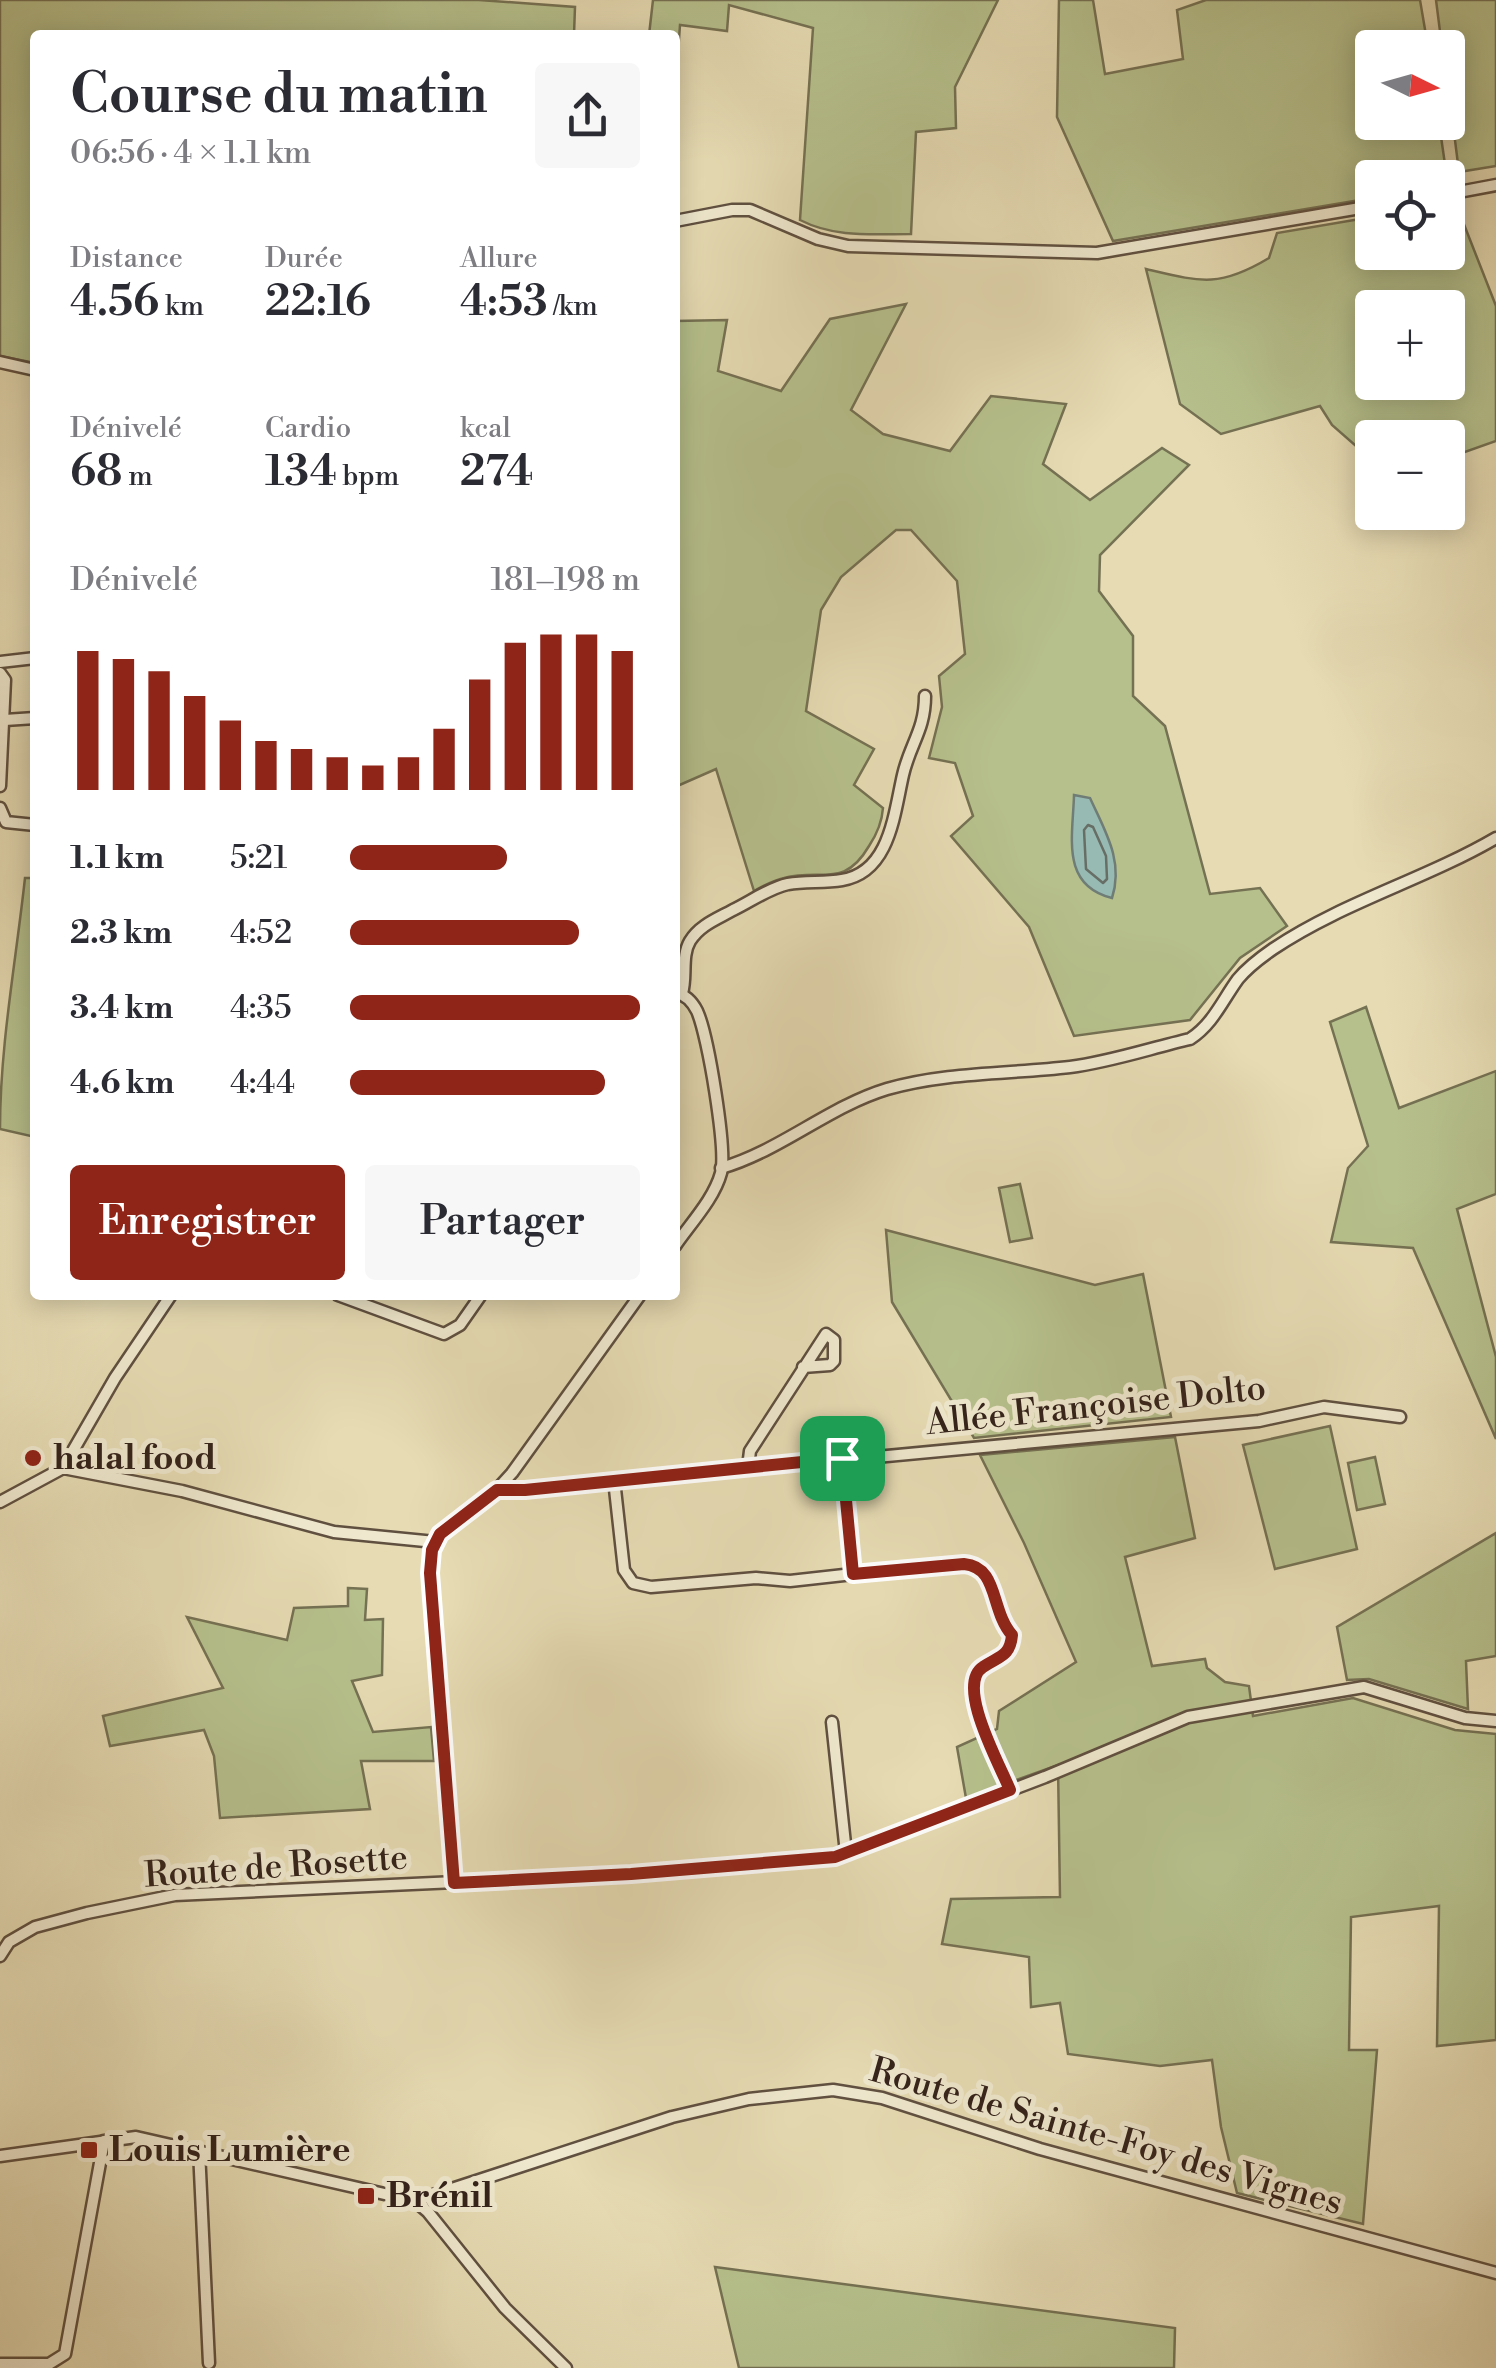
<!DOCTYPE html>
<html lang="fr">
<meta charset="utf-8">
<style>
:root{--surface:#fff;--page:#f7f7f7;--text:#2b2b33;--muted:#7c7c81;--accent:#8f2418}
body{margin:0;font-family:"Libre Bodoni",serif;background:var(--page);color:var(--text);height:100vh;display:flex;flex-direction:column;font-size:38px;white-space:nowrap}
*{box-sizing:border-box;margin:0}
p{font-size:32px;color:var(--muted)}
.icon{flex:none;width:55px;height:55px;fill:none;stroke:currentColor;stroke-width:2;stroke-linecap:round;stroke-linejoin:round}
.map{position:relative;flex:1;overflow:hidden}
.details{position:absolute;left:30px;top:30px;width:650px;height:1270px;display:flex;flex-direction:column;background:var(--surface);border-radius:10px;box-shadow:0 5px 25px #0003}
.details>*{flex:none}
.needle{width:65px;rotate:95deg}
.fabs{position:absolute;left:1355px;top:30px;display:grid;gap:20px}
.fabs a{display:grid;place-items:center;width:110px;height:110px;border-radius:10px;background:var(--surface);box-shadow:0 5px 25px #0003;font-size:50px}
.pin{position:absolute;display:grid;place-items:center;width:85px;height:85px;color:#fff;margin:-42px;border-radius:20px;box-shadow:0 5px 15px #0006}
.round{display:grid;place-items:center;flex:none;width:105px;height:105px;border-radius:10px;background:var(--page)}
.head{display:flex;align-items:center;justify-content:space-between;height:170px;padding:0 40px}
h1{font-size:55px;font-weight:600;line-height:75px}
.figures{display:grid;grid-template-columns:repeat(3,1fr);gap:15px;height:170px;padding:10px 40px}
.figures div{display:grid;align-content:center}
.figures b{font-size:42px;font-weight:600}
.figures small{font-size:28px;font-weight:400}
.figures p{font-size:28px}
.chart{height:280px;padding:20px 40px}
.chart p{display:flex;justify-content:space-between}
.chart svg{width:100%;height:180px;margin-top:10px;stroke:var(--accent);stroke-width:6}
.action{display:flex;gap:20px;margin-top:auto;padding:20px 40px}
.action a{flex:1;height:115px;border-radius:10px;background:var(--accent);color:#fff;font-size:40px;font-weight:600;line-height:115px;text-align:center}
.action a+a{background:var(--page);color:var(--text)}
ul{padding:0 40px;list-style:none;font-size:32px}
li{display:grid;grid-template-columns:160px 120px 1fr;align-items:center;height:75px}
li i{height:25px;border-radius:12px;background:var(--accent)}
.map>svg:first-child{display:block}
.green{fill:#b6c08c;stroke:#757153;stroke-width:2.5;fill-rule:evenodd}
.water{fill:#97bab3;stroke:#6f7d76;stroke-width:2.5}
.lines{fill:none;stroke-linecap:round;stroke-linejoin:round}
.shore{stroke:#666e66;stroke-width:2.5}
.street-casing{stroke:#605040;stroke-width:15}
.street{stroke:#efe8ce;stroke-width:10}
.route-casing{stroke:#fff;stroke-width:20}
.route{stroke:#8f2418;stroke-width:12}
.poi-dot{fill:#8f2418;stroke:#efe8ce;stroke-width:4}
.labels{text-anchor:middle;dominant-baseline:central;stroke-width:10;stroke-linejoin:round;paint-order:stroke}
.street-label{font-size:35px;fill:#34221a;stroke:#efe8ce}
.poi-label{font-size:35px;font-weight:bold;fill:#34221a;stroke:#efe8ce;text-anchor:start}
</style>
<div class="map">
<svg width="1496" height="2368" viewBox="0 0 1496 2368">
<rect width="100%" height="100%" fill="#e6dbb3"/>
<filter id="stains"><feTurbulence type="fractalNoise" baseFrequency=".002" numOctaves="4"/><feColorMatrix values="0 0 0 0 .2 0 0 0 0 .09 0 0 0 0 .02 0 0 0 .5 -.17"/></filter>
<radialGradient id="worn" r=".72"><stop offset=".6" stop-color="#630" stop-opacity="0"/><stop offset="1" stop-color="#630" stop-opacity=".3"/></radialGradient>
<!-- green -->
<g class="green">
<polygon points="0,0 479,0 575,7 574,35 35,35 35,363 0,356"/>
<path d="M653 0H998L955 87 956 128 916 132 911 234C872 234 835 238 800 220L813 28 729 5 727 31 680 25 675 97V35H649Z"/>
<polygon points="1059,0 1093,0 1105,74 1183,59 1177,10 1206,0 1420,0 1428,47 1372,48 1372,122 1439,123 1447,178 1372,178 1372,198 1113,241 1057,117"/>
<polygon points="1436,0 1496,0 1496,166 1459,172 1448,85 1448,48 1442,47"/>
<path d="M1456 204 1496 306V441L1448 458V438H1372V460L1332 425 1320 406 1221 434 1180 404 1146 269C1201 282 1219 288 1269 258L1277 233 1372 217V252H1448V205ZM1372 308H1448V382H1372Z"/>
<path d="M906 304 851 410 883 434 950 451 991 396 1066 404 1043 464 1090 500 1162 448 1189 465 1100 555 1099 591 1133 636V696L1165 726 1210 894 1260 888 1287 926 1240 958 1190 1020 1074 1036 1029 927 951 836 973 816 955 763 929 758 942 707 939 676 965 654 957 581 911 530H896L841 577 821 610 806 711 874 749 854 785 883 808C882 822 877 834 869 846 844 889 822 868 784 878 774 880 763 886 754 891L716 769 675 787V321L727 320 718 371 781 391 830 319Z"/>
<path d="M25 878H35V1137L0 1129C0 1045 16 961 25 878Z"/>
<polygon points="1366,1007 1399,1108 1496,1071 1496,1194 1457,1209 1496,1357 1496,1439 1413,1248 1331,1242 1348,1168 1368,1146 1330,1022"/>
<polygon points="1020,1184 1032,1238 1010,1242 999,1188"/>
<polygon points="886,1230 1095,1285 1143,1274 1171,1417 974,1438 892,1302"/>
<polygon points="1330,1426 1357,1549 1275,1569 1243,1445"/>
<polygon points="1175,1437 1195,1538 1125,1557 1152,1666 1205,1659 1207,1668 1225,1682 1249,1686 1253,1716 1353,1698 1455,1730 1496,1734 1496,2040 1437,2046 1439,1906 1351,1917 1349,2050 1377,2050 1363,2224 1237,2193 1221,2127 1212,2060 1160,2066 1068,2054 1060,2003 1031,2007 1029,1957 942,1944 951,1899 1060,1897 1058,1765 966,1798 957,1747 997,1729 999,1711 1076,1662 1024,1543 980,1455"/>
<polygon points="1375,1457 1385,1504 1357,1510 1348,1463"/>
<polygon points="1496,1533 1496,1656 1466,1661 1468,1709 1369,1679 1347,1680 1337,1627"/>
<polygon points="348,1588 367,1589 365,1620 383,1619 382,1675 352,1681 373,1732 431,1727 434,1761 361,1761 370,1809 220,1818 214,1756 204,1730 110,1746 103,1716 223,1688 187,1617 287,1640 294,1608 348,1606"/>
<polygon points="715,2267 1175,2328 1174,2368 739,2368"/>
</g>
<!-- water -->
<path class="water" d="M1074 795 1090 798C1105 831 1124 861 1112 898 1060 885 1073 836 1074 795Z"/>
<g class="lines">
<!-- shore -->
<polygon class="shore" points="1088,825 1093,827 1106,856 1107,879 1103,883 1086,869 1084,830"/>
<defs>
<g id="street">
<polyline points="1448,194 1496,185"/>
<polyline points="675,221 732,210 750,210 818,239 848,246 1097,253 1372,206"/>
<polyline points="0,362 35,370"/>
<polyline points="0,662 35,658"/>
<polyline points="0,673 5,680 0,786"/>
<polyline points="5,720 35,718"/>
<polyline points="0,808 6,822 35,825"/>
<path d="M675 992C686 995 692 1001 697 1011 708 1035 727 1150 721 1173 714 1199 690 1224 675 1246"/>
<path d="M682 993C687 977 681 956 690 941 700 925 717 919 733 910 750 902 769 888 788 884 806 881 824 883 842 880 890 872 894 814 903 775 910 744 925 730 925 696"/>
<path d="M721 1168C780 1151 828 1107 887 1089 946 1072 1010 1074 1070 1067 1110 1062 1151 1048 1190 1039 1213 1024 1222 1001 1238 979 1248 967 1260 958 1273 949 1343 902 1424 880 1496 838"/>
<polyline points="338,1295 444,1334 460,1325 481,1295"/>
<polyline points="748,1467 750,1451 826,1334 834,1340 834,1361 830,1365 803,1367"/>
<polyline points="63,1468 182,1491 334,1532 435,1542"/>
<polyline points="63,1468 115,1378 171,1295"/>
<polyline points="614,1480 624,1570 633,1583 651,1587 756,1578 790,1581 853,1574 842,1458"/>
<polyline points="497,1489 525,1490 1259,1421 1324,1407 1400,1417"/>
<polyline points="0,1502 63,1468"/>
<path d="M853 1574 964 1564C998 1567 991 1611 1012 1635 1009 1666 992 1655 977 1672 961 1691 1001 1768 1010 1790"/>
<polyline points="832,1722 846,1853"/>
<polyline points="454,1883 430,1573 432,1550 440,1534 491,1496 512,1473 640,1295"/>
<polyline points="0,1956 9,1942 35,1927 87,1913 175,1895 631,1874 835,1857 1045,1777 1188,1717 1364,1687 1465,1718 1496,1721"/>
<polyline points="199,2150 209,2363"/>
<polyline points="0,2156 136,2137 415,2201 672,2117 749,2099 833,2090 882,2098 1040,2149 1496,2273"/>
<polyline points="415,2201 428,2212 505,2308 566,2368"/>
<polyline points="0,2364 49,2364 65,2354 104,2141"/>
</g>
</defs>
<!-- street casing -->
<use href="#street" class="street-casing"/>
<!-- street -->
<use href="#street" class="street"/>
</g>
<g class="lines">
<defs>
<path id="route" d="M842 1458 853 1574 964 1564C999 1567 990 1610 1012 1635 1010 1657 999 1656 983 1667 955 1685 1000 1765 1010 1790L835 1857 631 1874 454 1883 430 1573 432 1550 440 1534 497 1490H525Z"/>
</defs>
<!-- route casing -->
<use href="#route" class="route-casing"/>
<!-- route -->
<use href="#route" class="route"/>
</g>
<!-- markers -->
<g class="poi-dot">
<circle cx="33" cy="1458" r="10"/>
<rect x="79" y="2140" width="20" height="20" rx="5"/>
<rect x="356" y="2186" width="20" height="20" rx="5"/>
</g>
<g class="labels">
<!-- street labels -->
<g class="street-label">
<text transform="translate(1096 1406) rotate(-6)">Allée Françoise Dolto</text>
<text transform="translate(276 1867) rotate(-4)">Route de Rosette</text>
<text transform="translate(1106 2137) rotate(16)">Route de Sainte-Foy des Vignes</text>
</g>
<!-- poi labels -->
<g class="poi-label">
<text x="53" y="1458">halal food</text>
<text x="109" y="2150">Louis Lumière</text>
<text x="386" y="2196">Brénil</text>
</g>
</g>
<rect width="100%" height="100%" filter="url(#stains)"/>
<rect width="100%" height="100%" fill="url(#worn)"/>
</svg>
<div class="fabs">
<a><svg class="needle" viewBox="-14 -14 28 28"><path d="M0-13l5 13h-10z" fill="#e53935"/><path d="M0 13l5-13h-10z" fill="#7c7c81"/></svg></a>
<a><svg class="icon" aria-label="locate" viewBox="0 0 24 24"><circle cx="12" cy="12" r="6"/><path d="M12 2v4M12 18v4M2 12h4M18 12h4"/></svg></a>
<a>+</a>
<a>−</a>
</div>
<div class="pin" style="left:842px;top:1458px;background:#1e9e55"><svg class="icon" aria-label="arrive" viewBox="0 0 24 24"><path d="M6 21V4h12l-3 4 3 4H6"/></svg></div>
<section class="details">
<div class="head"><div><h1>Course du matin</h1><p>06:56 · 4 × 1.1 km</p></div><a class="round"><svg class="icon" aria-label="share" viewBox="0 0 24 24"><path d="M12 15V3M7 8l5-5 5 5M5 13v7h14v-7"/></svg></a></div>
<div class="figures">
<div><p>Distance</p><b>4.56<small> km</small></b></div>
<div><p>Durée</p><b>22:16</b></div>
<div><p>Allure</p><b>4:53<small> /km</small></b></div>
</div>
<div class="figures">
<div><p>Dénivelé</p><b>68<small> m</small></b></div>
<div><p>Cardio</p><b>134<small> bpm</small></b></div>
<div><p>kcal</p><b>274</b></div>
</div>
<div class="chart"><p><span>Dénivelé</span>181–198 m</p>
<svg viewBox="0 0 160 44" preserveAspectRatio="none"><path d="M5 44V10M15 44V12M25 44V15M35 44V21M45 44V27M55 44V32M65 44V34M75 44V36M85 44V38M95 44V36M105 44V29M115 44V17M125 44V8M135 44V6M145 44V6M155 44V10"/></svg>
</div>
<ul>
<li><b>1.1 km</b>5:21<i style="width:54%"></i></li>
<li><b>2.3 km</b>4:52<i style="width:79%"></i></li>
<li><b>3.4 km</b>4:35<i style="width:100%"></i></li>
<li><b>4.6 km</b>4:44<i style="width:88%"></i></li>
</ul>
<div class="action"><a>Enregistrer</a><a>Partager</a></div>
</section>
</div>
